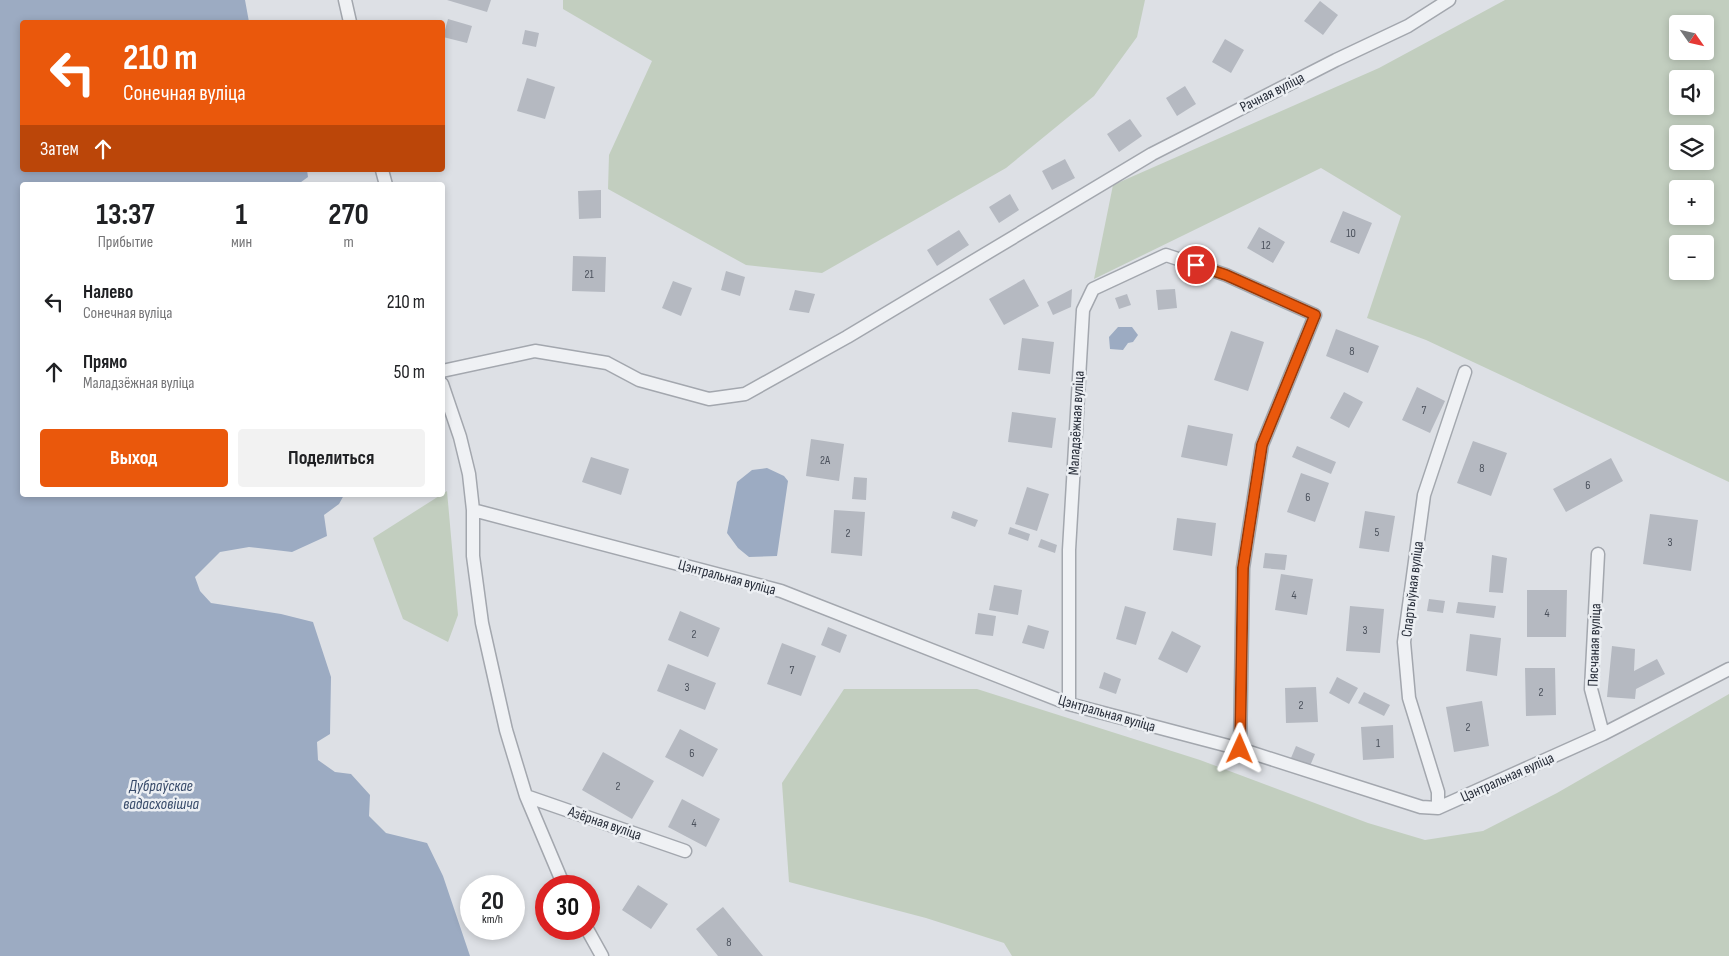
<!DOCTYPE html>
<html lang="ru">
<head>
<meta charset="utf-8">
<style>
	body { margin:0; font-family:"Sofia Sans Condensed",sans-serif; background:#f2f2f2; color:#202124; height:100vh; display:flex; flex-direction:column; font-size:19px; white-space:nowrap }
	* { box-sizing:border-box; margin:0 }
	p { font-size:16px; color:#757577 }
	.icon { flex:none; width:28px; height:28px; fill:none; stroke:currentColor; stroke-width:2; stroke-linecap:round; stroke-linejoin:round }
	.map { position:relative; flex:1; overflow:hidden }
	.side { position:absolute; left:20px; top:182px; width:425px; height:315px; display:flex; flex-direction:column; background:#fff; border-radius:5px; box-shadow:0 2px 8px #0003 }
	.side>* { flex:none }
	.top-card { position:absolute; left:20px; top:20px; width:425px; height:152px; border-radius:5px; box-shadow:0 2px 8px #0003; background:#ea580c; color:#fff; overflow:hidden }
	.needle { width:32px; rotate:124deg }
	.buttons { position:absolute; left:1669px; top:15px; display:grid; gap:10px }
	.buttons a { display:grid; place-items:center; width:45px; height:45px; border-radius:5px; background:#fff; box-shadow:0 2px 8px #0003; font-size:25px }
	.speed { position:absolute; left:460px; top:875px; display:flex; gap:10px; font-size:25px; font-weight:700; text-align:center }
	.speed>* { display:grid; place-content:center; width:65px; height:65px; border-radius:50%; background:#fff; box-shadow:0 2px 8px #0003; line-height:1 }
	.speed small { font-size:12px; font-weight:400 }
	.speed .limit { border:8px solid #d22; background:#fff; color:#111 }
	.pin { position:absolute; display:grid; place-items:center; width:42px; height:42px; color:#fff; margin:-21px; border:2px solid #fff; border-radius:50%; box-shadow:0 1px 5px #0007 }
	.me { position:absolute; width:55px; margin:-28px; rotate:1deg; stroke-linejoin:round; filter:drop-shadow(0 0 4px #0008) }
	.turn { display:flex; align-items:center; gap:18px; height:105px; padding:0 20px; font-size:22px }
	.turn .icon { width:65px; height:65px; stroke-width:2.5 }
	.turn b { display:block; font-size:35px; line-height:42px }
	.then { display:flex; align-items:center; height:48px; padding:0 20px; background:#0003; gap:10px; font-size:19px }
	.eta { display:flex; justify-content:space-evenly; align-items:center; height:85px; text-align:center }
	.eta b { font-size:30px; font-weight:700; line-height:35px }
	.cta { display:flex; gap:10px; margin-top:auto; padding:10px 20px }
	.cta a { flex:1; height:58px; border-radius:5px; background:#ea580c; color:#fff; font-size:20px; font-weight:700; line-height:58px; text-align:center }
	.cta a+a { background:#f2f2f2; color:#202124 }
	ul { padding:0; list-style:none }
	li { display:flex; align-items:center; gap:15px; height:70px; padding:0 20px }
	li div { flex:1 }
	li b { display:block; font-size:19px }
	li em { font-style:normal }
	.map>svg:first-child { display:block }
</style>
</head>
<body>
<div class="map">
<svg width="1729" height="956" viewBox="0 0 1729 956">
	<rect width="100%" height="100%" fill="#dde0e5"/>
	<path fill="#c2cebf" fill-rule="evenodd" d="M563,0H1145L1137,37L1094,96L1006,168L822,273L746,265L608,189L609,155L652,61L563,9Z
		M1505,0H1729V482L1426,340L1367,318L1401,216L1321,168L1094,279L1113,185L1379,68ZM1678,24H1705V51H1678ZM1678,79H1705V106H1678ZM1678,134H1705V161H1678ZM1678,189H1705V216H1678ZM1678,244H1705V271H1678Z
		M447,491L458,615L448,642L403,619L373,538Z
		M844,689H977L1200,760L1368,823L1425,840L1483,831L1557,793L1729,694V956H1012L1004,943L926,918L789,882L782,783Z"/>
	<path fill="#9cabc2" d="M0,0H245L249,22H22V170H307L308,177L297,185H22V495H344L339,504L324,515L327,536L292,552L249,547L220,552L195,577L200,591L211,603L281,614L313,622L331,677L330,734L317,742L318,760L335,772L351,774L370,795L369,816L386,833L427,843L443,876L470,956H0Z
		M1118,327H1132L1138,335L1133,342L1128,343L1123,350L1110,349L1109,337Z
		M767,468L784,476L788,481L777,556L749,557L738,548L727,533L737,482L752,470Z"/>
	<path fill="#b5b9c1" d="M447,0H491L487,12Z
		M1320,1L1338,15L1323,35L1304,21Z
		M448,19L472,26L467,43L443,37Z
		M525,30L539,33L536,47L522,44Z
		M1225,39L1244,50L1231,73L1212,62Z
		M527,78L555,87L545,119L517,111Z
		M1185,86L1196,104L1177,116L1166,98Z
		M1130,119L1142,136L1119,152L1107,134Z
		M1065,159L1075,178L1052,190L1042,171Z
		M601,190V218L579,219L578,191Z
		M1010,194L1019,210L999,223L989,207Z
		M1343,211L1372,223L1359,254L1330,242Z
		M1259,227L1285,242L1273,263L1247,248Z
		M959,230L969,245L937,266L927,250Z
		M573,256L606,257L605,292L572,291Z
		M726,271L745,277L740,296L721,290Z
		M1024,279L1039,306L1004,325L989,299Z
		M673,281L692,288L681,316L662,308Z
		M1072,289L1071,307L1053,315L1047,302Z
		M1175,289L1177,308L1158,310L1156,290Z
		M795,290L815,294L809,313L789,310Z
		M1127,294L1131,305L1119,309L1115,298Z
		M1336,329L1379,346L1368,373L1326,356Z
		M1231,331L1264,342L1248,391L1214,380Z
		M1022,338L1054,342L1050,374L1018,370Z
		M1417,387L1445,401L1430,433L1402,420Z
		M1344,392L1363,402L1349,428L1330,418Z
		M1012,412L1056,418L1052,448L1008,442Z
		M1188,425L1233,434L1227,466L1181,457Z
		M811,439L844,444L839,481L806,476Z
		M1473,441L1507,453L1491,496L1457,483Z
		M1297,446L1336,462L1331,474L1292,457Z
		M591,457L629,469L621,495L582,482Z
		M1611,458L1623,481L1566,512L1553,489Z
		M1301,473L1329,483L1315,522L1287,512Z
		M854,477L867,478L866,500L852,499Z
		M1027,487L1049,494L1037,531L1015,524Z
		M834,510L865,512L862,556L831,553Z
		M953,511L978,520L975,527L951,518Z
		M1365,511L1395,516L1389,552L1359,548Z
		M1650,514L1698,520L1691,571L1643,564Z
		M1177,518L1216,523L1212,556L1173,550Z
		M1010,527L1030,534L1028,541L1008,534Z
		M1041,539L1057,545L1055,553L1038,547Z
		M1265,553L1287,555L1285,570L1263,568Z
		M1492,555L1507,558L1503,593L1489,592Z
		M1281,574L1313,579L1307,615L1275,610Z
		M994,585L1022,590L1018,615L989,610Z
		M1527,590H1567L1566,637H1527Z
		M1429,599L1445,601L1443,613L1427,611Z
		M1458,602L1496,606L1494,618L1456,613Z
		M1125,606L1146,612L1136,645L1116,639Z
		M1350,606L1384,609L1380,653L1346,651Z
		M680,611L720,628L708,657L668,640Z
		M978,613L996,616L993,636L975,634Z
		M1028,625L1049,631L1044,649L1022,643Z
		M828,627L847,635L840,653L821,645Z
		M1172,631L1201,646L1187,673L1158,659Z
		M1470,634L1501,638L1497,676L1466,671Z
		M782,643L816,656L801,696L767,684Z
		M1612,646L1635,649L1634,671L1657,659L1665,674L1636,689L1635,699L1607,697Z
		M668,664L716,683L705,710L657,691Z
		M1525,668H1555L1556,715L1526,716Z
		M1104,672L1121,679L1116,694L1099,688Z
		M1337,677L1358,688L1349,704L1329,693Z
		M1316,687L1318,722L1286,723L1285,688Z
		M1364,692L1390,705L1384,716L1358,703Z
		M1482,701L1489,746L1454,752L1446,707Z
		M1393,725L1394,758L1363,760L1361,727Z
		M680,729L718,749L703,777L665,757Z
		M1296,746L1315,754L1310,766L1291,758Z
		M603,752L654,781L632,819L582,790Z
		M682,799L720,819L706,847L668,827Z
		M638,885L668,904L651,929L622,910Z
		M723,907L763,956H718L696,929Z"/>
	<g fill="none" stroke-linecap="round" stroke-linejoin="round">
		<g stroke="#a3a7ae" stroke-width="15">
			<path id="street" d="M345,0L350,22
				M382,170L386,185
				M442,371L535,351L607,363L639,380L709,399L745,394L847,337L1152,154L1336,60L1408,26L1449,0
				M442,384L460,437L469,474L473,510V556L482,623L506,730L526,796L564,886
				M473,510L781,591L1069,704L1240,749L1421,807L1438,808L1603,734L1729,669
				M1598,554L1591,689L1603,734
				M1069,704V550L1083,310L1093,289L1166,255L1226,275L1315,315L1262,445L1243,568L1240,749
				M526,796L685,851
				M1438,808V792L1409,698L1404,642L1424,495L1465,372
				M587,929L602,956"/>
		</g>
		<use href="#street" stroke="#eff1f4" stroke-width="12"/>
	</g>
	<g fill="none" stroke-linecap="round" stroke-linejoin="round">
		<g stroke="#983908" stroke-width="12">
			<path id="route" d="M1196,265L1226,275L1315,315L1262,445L1243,568L1240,749"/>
		</g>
		<use href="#route" stroke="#ea580c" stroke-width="9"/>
	</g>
	<g text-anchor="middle" stroke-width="5" stroke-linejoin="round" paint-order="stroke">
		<g font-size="12" fill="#4b515c">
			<text x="1351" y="237">10</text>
			<text x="1266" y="249">12</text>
			<text x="589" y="278">21</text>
			<text x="1352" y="355">8</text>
			<text x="1424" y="414">7</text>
			<text x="825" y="464">2А</text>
			<text x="1482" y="472">8</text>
			<text x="1588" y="489">6</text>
			<text x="1308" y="501">6</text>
			<text x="1377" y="536">5</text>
			<text x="848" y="537">2</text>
			<text x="1670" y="546">3</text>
			<text x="1294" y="599">4</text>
			<text x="1547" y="617">4</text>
			<text x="1365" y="634">3</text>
			<text x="694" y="638">2</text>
			<text x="792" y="674">7</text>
			<text x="687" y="691">3</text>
			<text x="1541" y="696">2</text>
			<text x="1301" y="709">2</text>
			<text x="1468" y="731">2</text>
			<text x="1378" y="747">1</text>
			<text x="692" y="757">6</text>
			<text x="618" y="790">2</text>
			<text x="694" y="827">4</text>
			<text x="729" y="946">8</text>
		</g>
		<g font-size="15" fill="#282e3a" stroke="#eceff3">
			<text transform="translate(1272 92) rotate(-27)" y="5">Рачная вуліца</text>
			<text transform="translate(1076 423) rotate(-87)" y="5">Маладзёжная вуліца</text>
			<text transform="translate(727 577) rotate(15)" y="5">Цэнтральная вуліца</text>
			<text transform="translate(1412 589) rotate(-83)" y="5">Спартыўная вуліца</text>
			<text transform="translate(1594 645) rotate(-88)" y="5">Пясчаная вуліца</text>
			<text transform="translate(1107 713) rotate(16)" y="5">Цэнтральная вуліца</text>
			<text transform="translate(1507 777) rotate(-24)" y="5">Цэнтральная вуліца</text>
			<text transform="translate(605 823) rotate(19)" y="5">Азёрная вуліца</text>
		</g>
		<g font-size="16" font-style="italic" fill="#374a69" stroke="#eceff3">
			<text x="161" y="791">Дубраўскае<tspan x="161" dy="18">вадасховішча</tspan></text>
		</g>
	</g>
</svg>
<div class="buttons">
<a><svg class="needle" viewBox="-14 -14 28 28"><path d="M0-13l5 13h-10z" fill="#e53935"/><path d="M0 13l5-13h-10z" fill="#757577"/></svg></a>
<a><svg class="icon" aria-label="sound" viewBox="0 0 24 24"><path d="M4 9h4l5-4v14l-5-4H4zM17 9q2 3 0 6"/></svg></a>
<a><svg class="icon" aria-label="layers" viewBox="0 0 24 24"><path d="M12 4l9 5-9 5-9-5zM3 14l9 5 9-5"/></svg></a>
<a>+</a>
<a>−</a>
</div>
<div class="speed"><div>20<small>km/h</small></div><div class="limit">30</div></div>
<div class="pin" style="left:1196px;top:265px;background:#d93025"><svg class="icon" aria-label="arrive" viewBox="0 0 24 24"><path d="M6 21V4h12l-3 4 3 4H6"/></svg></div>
<svg class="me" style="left:1240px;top:749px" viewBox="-20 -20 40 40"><path d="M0-17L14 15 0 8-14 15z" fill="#ea580c" stroke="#fff" stroke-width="4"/></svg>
<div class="top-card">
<div class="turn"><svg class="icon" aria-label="left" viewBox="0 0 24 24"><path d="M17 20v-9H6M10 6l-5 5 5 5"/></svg><div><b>210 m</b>Сонечная вуліца</div></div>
<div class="then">Затем<svg class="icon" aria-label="ahead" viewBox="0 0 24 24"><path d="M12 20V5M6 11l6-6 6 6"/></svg></div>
</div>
<section class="side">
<div class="eta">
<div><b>13:37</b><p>Прибытие</p></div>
<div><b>1</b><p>мин</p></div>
<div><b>270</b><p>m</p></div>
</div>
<ul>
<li><svg class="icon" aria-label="left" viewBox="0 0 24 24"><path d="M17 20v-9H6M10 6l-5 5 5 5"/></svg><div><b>Налево</b><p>Сонечная вуліца</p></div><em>210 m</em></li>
<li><svg class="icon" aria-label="ahead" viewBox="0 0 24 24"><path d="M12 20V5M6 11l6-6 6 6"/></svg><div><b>Прямо</b><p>Маладзёжная вуліца</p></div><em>50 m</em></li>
</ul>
<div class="cta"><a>Выход</a><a>Поделиться</a></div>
</section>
</div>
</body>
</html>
